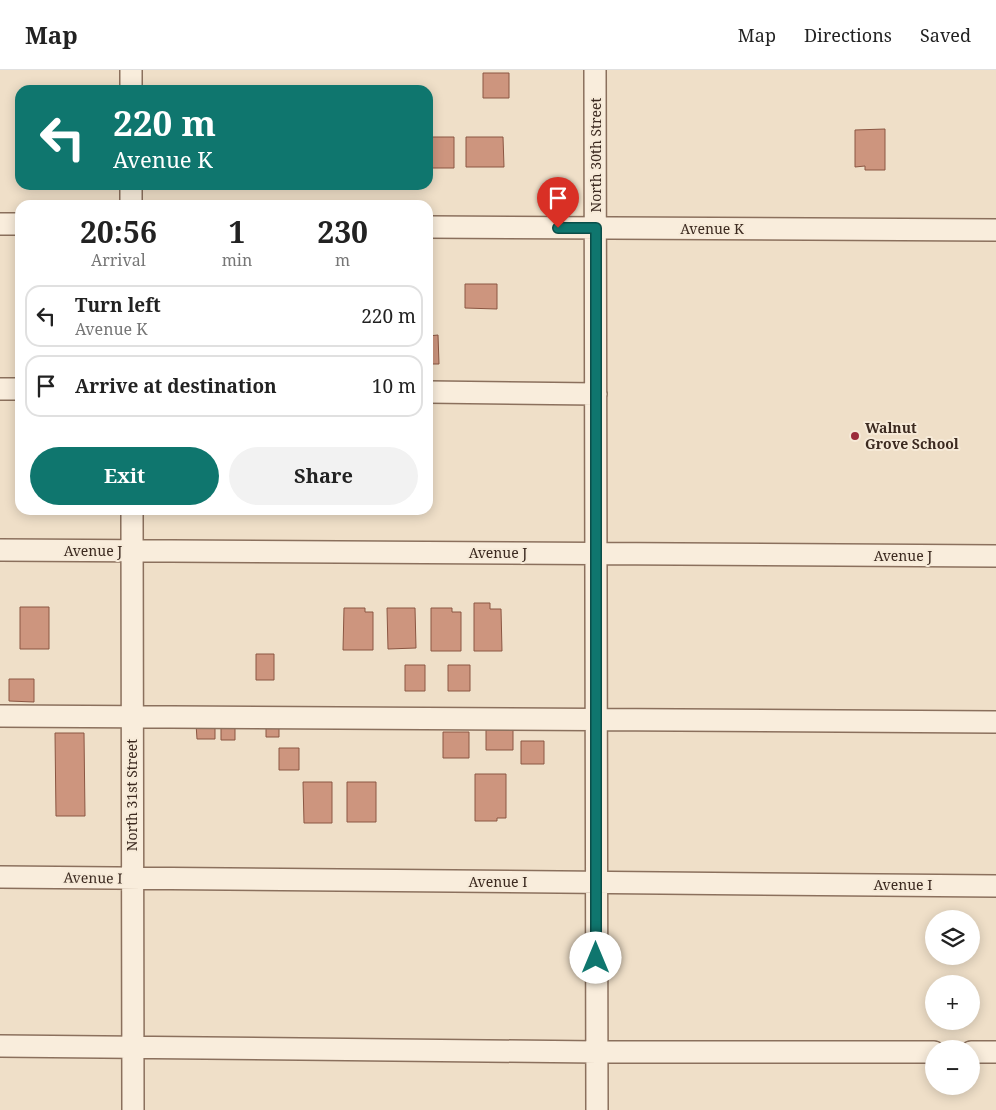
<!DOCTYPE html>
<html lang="en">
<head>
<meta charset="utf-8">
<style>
	body { margin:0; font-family:"Noto Serif",serif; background:#f2f2f2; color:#222; height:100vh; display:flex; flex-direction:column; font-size:19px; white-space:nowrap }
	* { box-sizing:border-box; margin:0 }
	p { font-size:16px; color:#767676 }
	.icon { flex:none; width:28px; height:28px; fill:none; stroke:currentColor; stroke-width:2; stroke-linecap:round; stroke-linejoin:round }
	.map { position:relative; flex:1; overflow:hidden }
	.side { position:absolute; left:15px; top:130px; width:418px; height:315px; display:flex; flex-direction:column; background:#fff; border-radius:15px; box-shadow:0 2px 12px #0003 }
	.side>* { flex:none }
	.top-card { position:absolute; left:15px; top:15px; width:418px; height:105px; border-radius:15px; box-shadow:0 2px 12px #0003; background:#0f766e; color:#fff; overflow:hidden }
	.tools { position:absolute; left:925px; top:840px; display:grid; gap:10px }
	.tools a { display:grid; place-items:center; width:55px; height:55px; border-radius:50%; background:#fff; box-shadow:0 2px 12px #0003; font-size:25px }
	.pin { position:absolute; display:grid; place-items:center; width:42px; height:42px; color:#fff; margin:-51px -21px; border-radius:50% 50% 50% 0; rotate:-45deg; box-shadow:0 0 5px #0007 }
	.pin .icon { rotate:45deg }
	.me { position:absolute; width:55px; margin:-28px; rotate:0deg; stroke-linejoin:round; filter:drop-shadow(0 0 4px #0008) }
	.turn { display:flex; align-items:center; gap:18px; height:105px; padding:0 15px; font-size:22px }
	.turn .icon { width:65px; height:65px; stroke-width:2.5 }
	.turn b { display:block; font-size:35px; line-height:42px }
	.eta { display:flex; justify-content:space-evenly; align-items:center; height:85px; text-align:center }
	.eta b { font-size:30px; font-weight:700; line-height:35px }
	.button { display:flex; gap:10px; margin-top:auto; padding:10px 15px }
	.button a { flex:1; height:58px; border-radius:30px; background:#0f766e; color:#fff; font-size:20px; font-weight:700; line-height:58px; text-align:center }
	.button a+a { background:#f2f2f2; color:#222 }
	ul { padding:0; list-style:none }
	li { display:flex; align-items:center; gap:15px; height:62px; margin:0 10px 8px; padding:0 5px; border:2px solid #e0e0e0; border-radius:15px }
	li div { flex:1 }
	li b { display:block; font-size:19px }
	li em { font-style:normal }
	header { display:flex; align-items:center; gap:30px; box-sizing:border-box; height:70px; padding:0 25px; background:#fff; border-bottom:1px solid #e0e0e0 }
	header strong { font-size:24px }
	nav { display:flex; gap:28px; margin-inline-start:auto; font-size:18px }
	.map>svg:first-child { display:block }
</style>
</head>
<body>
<header>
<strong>Map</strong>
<nav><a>Map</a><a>Directions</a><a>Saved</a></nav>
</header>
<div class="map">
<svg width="996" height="1040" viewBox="0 0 996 1040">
	<rect width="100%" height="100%" fill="#efdfc8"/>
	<path fill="#cd957e" stroke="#8b5642" d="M483,3H509V28H483Z
		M885,59V100H865V96L855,97V60Z
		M428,67H454V98H428Z
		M466,67H503L504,97H466Z
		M465,214H497V239L465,238Z
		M438,265L439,294H428V266Z
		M474,533H490V539H501L502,581H474Z
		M20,537H49V579H20Z
		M344,538H365V542H373V580H343Z
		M387,538H415L416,578L388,579Z
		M431,538H452V542H461V581H431Z
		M256,584H274V610H256Z
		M405,595H425V621H405Z
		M448,595H470V621H448Z
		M9,609H34V632L9,631Z
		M215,653V669H197L196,654Z
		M221,656H235V670H221Z
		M486,656H513V680H486Z
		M266,658H279V667H266Z
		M443,662H469V688H443Z
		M55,663H84L85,746H56Z
		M521,671H544V694H521Z
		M279,678H299V700H279Z
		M475,704H506V748H497V751H475Z
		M303,712H332V753H304Z
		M347,712H376V752H347Z"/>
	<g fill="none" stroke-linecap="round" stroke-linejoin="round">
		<g stroke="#8b705d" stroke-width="24">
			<path id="minor" d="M131,0V20
				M595,0L597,1040
				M131,115V135
				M0,154H20
				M428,157L996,160
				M0,319H20
				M428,322L596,324
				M132,440L133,1040
				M0,480L996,486
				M0,646L996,652
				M0,807L996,816
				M0,976L597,982H934
				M971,982H996"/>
		</g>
		<use href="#minor" stroke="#f9eddc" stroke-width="21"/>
	</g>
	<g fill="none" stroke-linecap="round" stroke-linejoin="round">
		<g stroke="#0a4d48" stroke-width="12">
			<path id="route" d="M558,158H596V888"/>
		</g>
		<use href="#route" stroke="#0f766e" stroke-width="9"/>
	</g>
	<circle fill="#9b2c3b" stroke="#f6ead8" stroke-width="2" cx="855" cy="366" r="5"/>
	<g text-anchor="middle" stroke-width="4" stroke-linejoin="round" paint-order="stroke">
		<g font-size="14" fill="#3c2a20" stroke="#f6ead8">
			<text transform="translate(596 85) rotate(-90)" y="5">North 30th Street</text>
			<text x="712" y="164">Avenue K</text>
			<text x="93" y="486">Avenue J</text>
			<text x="498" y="488">Avenue J</text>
			<text x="903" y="491">Avenue J</text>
			<text transform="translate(132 725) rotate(-90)" y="5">North 31st Street</text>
			<text transform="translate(93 808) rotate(1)" y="5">Avenue I</text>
			<text x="498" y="817">Avenue I</text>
			<text x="903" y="820">Avenue I</text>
		</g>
		<g font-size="14" font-weight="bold" fill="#3c2a20" stroke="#f6ead8" text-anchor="start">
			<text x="865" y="363">Walnut<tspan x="865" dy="16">Grove School</tspan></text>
		</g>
	</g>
</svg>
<div class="tools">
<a><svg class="icon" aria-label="layers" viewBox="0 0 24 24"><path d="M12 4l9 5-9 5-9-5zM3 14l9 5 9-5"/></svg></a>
<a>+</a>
<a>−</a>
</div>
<div class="pin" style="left:558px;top:158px;background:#d93025"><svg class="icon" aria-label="arrive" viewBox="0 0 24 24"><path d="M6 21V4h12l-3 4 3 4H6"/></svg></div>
<svg class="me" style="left:596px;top:888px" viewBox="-20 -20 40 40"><circle r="19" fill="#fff"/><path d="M0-13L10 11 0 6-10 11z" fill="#0f766e"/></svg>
<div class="top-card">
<div class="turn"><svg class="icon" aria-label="left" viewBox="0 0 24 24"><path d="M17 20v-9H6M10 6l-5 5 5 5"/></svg><div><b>220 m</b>Avenue K</div></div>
</div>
<section class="side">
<div class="eta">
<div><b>20:56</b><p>Arrival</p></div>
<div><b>1</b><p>min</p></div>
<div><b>230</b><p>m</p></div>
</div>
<ul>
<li><svg class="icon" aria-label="left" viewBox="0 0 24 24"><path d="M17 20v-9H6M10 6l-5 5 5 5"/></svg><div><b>Turn left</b><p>Avenue K</p></div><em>220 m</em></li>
<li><svg class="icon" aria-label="arrive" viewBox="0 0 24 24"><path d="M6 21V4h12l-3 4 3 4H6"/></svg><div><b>Arrive at destination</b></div><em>10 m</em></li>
</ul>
<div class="button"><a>Exit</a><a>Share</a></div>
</section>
</div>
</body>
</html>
